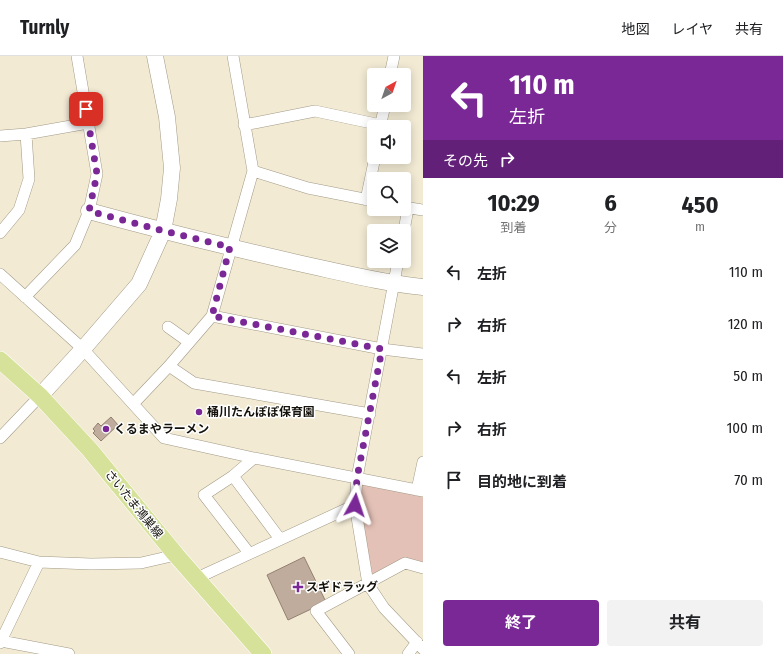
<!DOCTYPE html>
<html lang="ja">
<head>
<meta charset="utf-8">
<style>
	body { margin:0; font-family:"Fira Sans Condensed","Noto Sans JP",sans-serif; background:#f2f2f2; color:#202124; height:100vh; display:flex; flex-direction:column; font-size:15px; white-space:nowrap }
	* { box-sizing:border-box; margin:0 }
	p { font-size:13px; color:#757577 }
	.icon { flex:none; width:22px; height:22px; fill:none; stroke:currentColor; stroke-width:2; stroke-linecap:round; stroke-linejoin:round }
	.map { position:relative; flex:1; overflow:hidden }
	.drawer { display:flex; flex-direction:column; background:#fff; width:360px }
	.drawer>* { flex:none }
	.top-card { background:#7b2897; color:#fff; overflow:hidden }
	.needle { width:26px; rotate:40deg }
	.controls { position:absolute; left:367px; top:12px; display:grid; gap:8px }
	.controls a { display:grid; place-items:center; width:44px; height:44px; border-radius:4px; background:#fff; box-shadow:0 2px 10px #0003; font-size:20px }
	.pin { position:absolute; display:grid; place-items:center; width:34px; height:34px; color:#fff; margin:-17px; border-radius:8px; box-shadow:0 2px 6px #0006 }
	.me { position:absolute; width:44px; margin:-22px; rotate:5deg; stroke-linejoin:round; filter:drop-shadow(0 0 3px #0008) }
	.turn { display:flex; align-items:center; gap:14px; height:84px; padding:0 20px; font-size:18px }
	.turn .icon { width:52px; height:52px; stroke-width:2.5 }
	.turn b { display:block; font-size:28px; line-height:34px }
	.then { display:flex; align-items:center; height:38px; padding:0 20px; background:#0003; gap:8px; font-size:15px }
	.eta { display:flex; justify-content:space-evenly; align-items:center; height:68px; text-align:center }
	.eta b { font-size:24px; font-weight:700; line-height:28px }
	.primary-button { display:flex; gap:8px; margin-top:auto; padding:8px 20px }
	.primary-button a { flex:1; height:46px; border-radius:4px; background:#7b2897; color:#fff; font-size:16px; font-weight:700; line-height:46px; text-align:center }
	.primary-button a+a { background:#f2f2f2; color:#202124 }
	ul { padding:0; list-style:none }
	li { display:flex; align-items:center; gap:12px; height:52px; padding:0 20px }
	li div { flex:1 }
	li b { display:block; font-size:15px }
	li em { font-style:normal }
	header { display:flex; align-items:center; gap:24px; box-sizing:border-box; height:56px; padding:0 20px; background:#fff; border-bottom:1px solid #e0e0e0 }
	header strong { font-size:19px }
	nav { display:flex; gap:22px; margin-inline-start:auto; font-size:14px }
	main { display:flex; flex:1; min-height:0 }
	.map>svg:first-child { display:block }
</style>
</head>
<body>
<header>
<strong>Turnly</strong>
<nav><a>地図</a><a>レイヤ</a><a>共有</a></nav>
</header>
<main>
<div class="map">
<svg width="423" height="598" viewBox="0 0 423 598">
	<rect width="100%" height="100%" fill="#f2ead3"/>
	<path fill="#e4c1b7" d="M365,428L423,439V507L376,518L372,517L358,443L360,430Z"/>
	<path fill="#bfac9c" stroke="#928071" d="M111,361L118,369L101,385L93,377L95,375L93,373L98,367L101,370Z
		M304,501L326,546L288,564L267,519Z"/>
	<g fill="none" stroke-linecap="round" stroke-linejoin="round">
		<g stroke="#a29a86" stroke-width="12">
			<path id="street" d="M233,0L253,115L308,132L374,145
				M390,19L394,0
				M244,69L315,55L381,69
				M380,71L385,49
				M0,80L26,78L88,67
				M366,144L375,101
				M404,151L423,154
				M404,175L408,152
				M0,177L19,154L29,123L26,78
				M398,205L357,422L355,449L368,528L384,552L423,593
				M0,218L83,293L164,382L254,402L423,435
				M25,241L75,189L89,155L97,118L77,0
				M212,260L382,293L423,298
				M168,271L189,286
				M169,310L194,327L370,358
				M133,348L169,310L212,260L253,115
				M0,382L40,340
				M233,420L280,483
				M417,434L423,406
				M0,496L39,506L91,508L141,507L176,499
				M249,497L204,439L233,420L254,402
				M197,522L355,449
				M1,585L69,598
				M0,587L39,506
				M349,598L316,555L405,507L423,512
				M408,598L417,586"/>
		</g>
		<g stroke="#a29a86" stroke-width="17">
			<path id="secondary" d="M89,155C158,174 228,191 298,207C340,216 381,227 423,231
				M40,340L83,293L139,228L163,175L169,143L172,112L167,61L155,0"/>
		</g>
		<g stroke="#fff" stroke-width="18">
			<path id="primary" d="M0,304L40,340L90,394L176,499L263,598"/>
		</g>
		<use href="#street" stroke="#fff" stroke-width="11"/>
		<use href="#secondary" stroke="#fff" stroke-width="16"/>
		<use href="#primary" stroke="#d6e299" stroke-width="17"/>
	</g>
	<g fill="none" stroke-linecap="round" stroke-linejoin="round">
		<path stroke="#7b2897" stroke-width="7" stroke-dasharray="0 12.6" d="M86,53L97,118L89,155L164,175L230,191L212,260L382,293L357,422L355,449"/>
	</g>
	<g fill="#7b2897" stroke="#fff" stroke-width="1.5">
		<circle cx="199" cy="356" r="4"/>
		<circle cx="106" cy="373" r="4"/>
		<path d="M296 525h4v4h4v4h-4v4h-4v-4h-4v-4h4z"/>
	</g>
	<g text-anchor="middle" stroke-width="3" stroke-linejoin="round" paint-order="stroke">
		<g font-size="12" font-weight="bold" fill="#14110a" stroke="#fff" text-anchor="start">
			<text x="207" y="360">桶川たんぽぽ保育園</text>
			<text x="114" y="377">くるまやラーメン</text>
			<text x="306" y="535">スギドラッグ</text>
		</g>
		<g font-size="12" fill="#14110a" stroke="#fff">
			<text transform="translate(134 448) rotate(51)" y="4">さいたま鴻巣線</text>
		</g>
	</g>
</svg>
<div class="controls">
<a><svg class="needle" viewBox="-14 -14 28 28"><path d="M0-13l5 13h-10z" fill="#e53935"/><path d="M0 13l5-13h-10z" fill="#757577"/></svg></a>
<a><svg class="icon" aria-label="sound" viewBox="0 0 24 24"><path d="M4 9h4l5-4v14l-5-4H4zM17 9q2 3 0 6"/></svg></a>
<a><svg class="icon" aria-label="search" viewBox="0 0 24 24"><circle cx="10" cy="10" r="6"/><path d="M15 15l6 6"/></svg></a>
<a><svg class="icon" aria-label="layers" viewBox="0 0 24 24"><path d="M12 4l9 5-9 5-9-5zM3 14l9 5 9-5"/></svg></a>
</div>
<div class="pin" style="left:86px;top:53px;background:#d93025"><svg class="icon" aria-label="arrive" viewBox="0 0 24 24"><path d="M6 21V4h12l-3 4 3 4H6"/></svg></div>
<svg class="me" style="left:355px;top:449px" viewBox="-20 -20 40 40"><path d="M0-17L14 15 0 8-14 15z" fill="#7b2897" stroke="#fff" stroke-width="4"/></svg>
</div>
<section class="drawer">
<div class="top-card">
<div class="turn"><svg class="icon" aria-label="left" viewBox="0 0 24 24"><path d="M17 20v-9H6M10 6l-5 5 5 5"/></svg><div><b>110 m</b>左折</div></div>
<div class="then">その先<svg class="icon" aria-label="right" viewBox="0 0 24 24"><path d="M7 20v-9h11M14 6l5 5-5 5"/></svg></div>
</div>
<div class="eta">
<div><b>10:29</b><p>到着</p></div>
<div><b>6</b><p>分</p></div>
<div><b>450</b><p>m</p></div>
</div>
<ul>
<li><svg class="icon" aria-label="left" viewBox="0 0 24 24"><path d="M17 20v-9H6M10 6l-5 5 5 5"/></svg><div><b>左折</b></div><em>110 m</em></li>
<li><svg class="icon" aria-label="right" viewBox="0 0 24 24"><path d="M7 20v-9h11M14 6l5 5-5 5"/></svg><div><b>右折</b></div><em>120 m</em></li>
<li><svg class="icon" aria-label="left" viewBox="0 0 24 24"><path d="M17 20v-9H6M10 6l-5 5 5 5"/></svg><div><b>左折</b></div><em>50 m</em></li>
<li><svg class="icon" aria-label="right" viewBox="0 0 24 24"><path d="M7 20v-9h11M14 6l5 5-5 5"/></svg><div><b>右折</b></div><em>100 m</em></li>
<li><svg class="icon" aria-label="arrive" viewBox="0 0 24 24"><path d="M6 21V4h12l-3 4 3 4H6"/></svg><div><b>目的地に到着</b></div><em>70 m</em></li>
</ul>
<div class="primary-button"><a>終了</a><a>共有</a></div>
</section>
</main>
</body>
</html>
